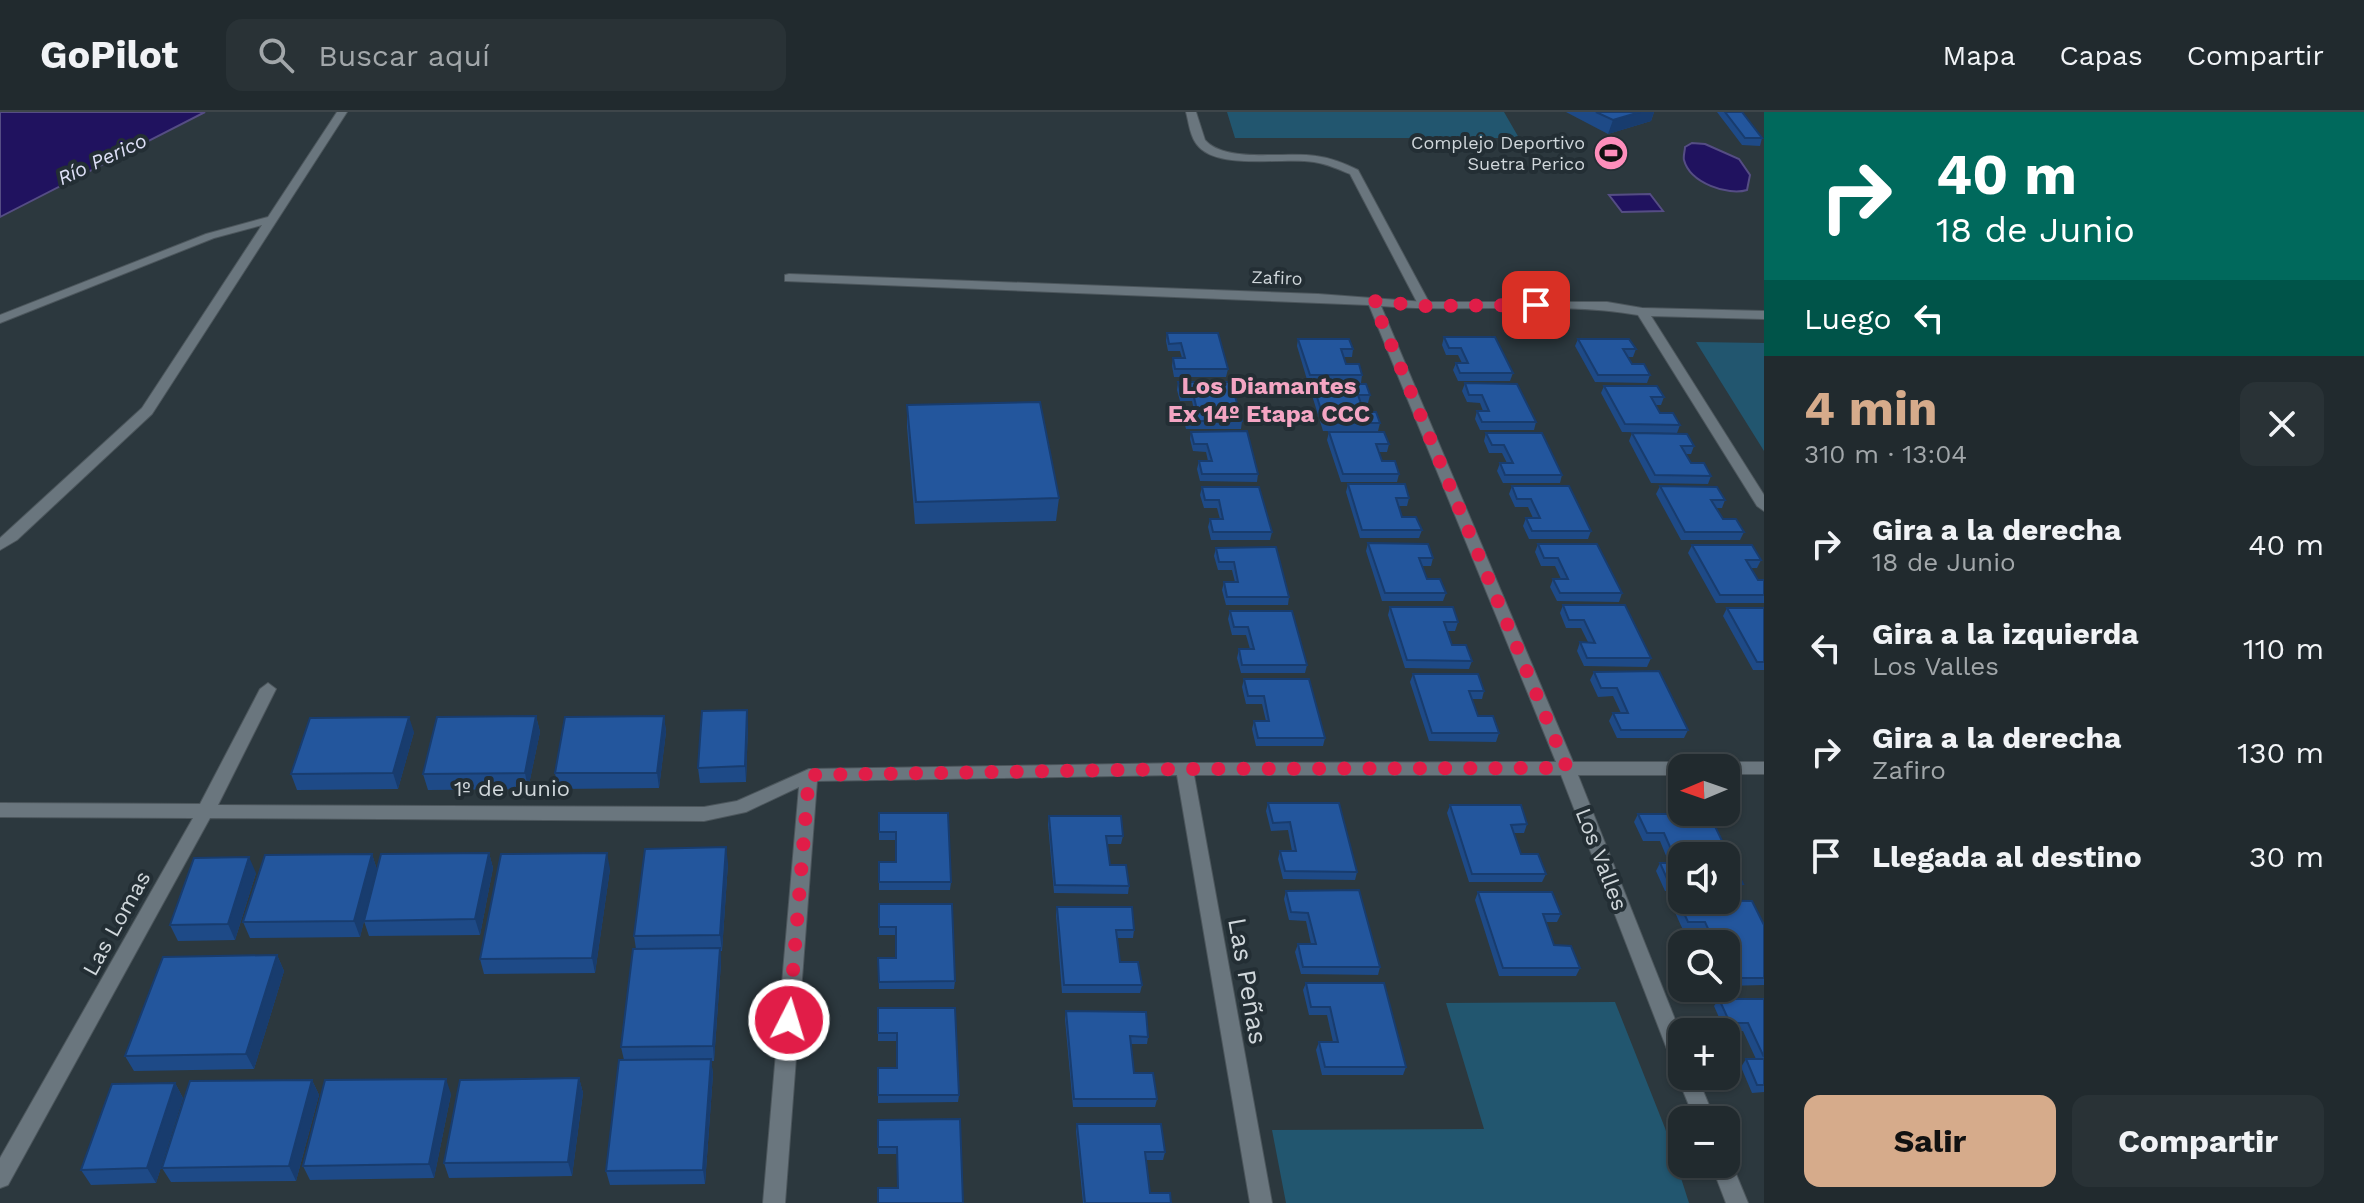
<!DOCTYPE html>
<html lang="es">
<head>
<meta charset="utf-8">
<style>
	body { margin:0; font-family:"Work Sans",sans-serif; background:#293236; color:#f1f3f6; height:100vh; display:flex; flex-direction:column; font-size:30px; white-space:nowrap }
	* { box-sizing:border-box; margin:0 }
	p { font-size:26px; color:#a2a7aa }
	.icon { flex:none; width:44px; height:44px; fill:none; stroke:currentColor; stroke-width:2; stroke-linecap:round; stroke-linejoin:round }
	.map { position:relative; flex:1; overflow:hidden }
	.sheet { display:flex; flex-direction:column; background:#212a2e; width:600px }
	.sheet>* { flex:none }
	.banner { background:#00695c; color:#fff; overflow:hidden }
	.needle { width:52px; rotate:268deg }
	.controls { position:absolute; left:1668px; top:642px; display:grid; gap:16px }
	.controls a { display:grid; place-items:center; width:72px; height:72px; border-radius:16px; background:#212a2e; box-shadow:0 2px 6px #0004,0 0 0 2px #3e464a; font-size:40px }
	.pin { position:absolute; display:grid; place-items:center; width:68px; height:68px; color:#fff; margin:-34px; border-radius:16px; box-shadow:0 4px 12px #0006 }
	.me { position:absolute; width:88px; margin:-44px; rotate:5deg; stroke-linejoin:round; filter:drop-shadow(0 0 6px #0008) }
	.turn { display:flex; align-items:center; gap:28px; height:168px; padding:0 40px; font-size:36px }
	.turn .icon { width:104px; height:104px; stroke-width:2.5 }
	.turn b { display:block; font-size:56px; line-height:68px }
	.then { display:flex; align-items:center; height:76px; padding:0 40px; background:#0003; gap:16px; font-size:30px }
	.round { display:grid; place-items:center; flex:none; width:84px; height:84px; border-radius:16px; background:#293236 }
	.summary { display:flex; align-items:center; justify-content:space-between; height:136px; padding:0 40px }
	h1 { font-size:48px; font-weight:700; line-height:60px; color:#d6ab8b }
	.primary-button { display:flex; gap:16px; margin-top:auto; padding:16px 40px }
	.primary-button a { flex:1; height:92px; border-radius:16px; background:#d6ab8b; color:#111; font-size:32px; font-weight:700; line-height:92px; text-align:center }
	.primary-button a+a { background:#293236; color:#f1f3f6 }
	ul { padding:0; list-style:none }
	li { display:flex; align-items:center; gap:24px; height:104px; padding:0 40px }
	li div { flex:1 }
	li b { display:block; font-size:30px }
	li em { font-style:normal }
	header { display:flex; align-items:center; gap:48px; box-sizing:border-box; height:112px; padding:0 40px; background:#212a2e; border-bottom:2px solid #3e464a }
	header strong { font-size:38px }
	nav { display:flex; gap:44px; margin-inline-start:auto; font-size:28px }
	.search { width:560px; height:72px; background:#293236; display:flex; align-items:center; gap:20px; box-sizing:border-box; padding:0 28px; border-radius:16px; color:#a2a7aa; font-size:30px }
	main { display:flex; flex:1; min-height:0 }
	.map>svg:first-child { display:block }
</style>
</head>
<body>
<header>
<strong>GoPilot</strong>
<div class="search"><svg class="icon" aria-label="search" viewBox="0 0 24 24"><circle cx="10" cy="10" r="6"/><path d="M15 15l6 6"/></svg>Buscar aquí</div>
<nav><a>Mapa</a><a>Capas</a><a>Compartir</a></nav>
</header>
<main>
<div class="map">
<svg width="1764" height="1091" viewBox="0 0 1764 1091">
	<rect width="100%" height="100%" fill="#2c383e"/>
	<path fill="#22566f" d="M1227,0H1504L1519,26H1235Z
		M1696,230L1764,231V339Z
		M1615,890L1665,1016L1689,1091H1286L1272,1018L1484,1017L1446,891Z"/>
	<path fill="#20125f" stroke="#554d84" stroke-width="2" d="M0,0H205L0,105Z
		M1705,32L1739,47L1750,63L1747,78C1728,84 1690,71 1684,48C1683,44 1685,39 1685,35L1692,31Z
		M1650,82L1663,99L1622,100L1609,83Z"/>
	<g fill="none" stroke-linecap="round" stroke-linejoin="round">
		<g stroke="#4c565c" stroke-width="2">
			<path id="lane" d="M1186,0H1196L1205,28C1226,52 1286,39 1316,44C1331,46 1344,51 1358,58L1431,194L1429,197H1421L1419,194L1350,62C1338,57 1327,52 1314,50C1284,45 1221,58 1199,35C1190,26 1189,11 1186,0Z"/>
		</g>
		<g stroke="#4c565c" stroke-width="2">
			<path id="street" d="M337,0H347L152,302L17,428L0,438V426L142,296L262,113L214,126L0,211V203L206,122L268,105Z
				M789,162L1318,182L1425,190H1607L1642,196L1764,199V207L1651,204L1764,383V399L1757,394L1638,203C1557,189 1465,201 1381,194L1573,650H1764V662H1726V656H1682V663H1578L1682,925V964H1697L1715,1008H1695L1677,964L1680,958L1675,956L1672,950L1561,663H1194L1272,1091H1250L1177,663L817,669L785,1091H763L799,675L746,700L704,709L210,706L8,1073L0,1076V1046L193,706L0,705V691L200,692L260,577L268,571L276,577L218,693L704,695L737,689L809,657L1184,651L1556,650L1369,193L785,169V163Z
				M1726,1044L1729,1045L1748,1091H1726L1711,1052H1726Z"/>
		</g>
		<use href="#lane" fill="#6a767e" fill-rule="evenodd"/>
		<use href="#street" fill="#6a767e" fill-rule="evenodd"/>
	</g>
	<path fill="#1e4a87" d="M1566,0H1654L1651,9L1608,22Z
		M1717,0H1742L1762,26L1760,34L1742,33Z
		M1167,221L1228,257L1226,265H1174L1172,254L1173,246H1182L1180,239H1168L1166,229Z
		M1444,225L1513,261L1510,269H1458L1453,258L1456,251H1462L1458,243H1446L1442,233Z
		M1298,227L1353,237L1352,245H1344L1346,252L1362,263L1361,271H1308L1297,234Z
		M1578,227L1636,237L1633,245H1628L1632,252L1650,263L1647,271L1595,270L1575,234Z
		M1178,270L1242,309L1241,317H1186L1183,305L1184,298H1194L1192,289H1180L1177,278Z
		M1465,271L1536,310L1534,318H1480L1475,307L1477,299H1483L1480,291L1467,290L1462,279Z
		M1313,272L1370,283L1368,291H1361L1364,300L1380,311L1378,319H1323L1311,280Z
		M1604,274L1664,285L1661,293H1656L1660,301L1680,313L1677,321L1622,320L1601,281Z
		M907,293L1059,386L1056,409L915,412L907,315Z
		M1191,320L1258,362L1257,370L1200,369L1197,357L1199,349H1208L1206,340L1193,339L1190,327Z
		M1329,320L1389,332L1387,340H1378L1382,349L1399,362L1397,370H1341L1327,328Z
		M1486,321L1562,363L1560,371H1503L1497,359L1500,351H1507L1502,341H1489L1484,329Z
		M1632,321L1694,334L1691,342H1685L1691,351L1711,364L1708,372L1651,371L1629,329Z
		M1348,372L1409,386L1407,394H1399L1402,405L1422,418L1419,426H1360L1346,380Z
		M1512,374L1591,419L1588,427H1529L1523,414L1526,406H1533L1528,395H1515L1509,382Z
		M1660,374L1725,388L1722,396H1716L1723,407L1744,420L1740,428H1681L1656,382Z
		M1202,375L1272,420L1270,428H1211L1208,415L1210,407H1220L1217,396H1204L1200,383Z
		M1368,431L1433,446L1431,454H1422L1427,467L1446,481L1443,489H1382L1366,439Z
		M1538,432L1622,481L1619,490L1557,489L1550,475L1553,467H1561L1555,454H1541L1535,440Z
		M1692,433L1761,448L1757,456H1751L1758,468H1764V491H1716L1688,441Z
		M1216,436L1289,485L1288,493H1226L1222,478L1224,470H1235L1232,458H1218L1214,444Z
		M1563,493L1651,546L1647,555L1584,554L1577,539L1580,530H1588L1581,516H1566L1560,501Z
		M1390,495L1458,510L1455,519H1446L1452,533L1472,549L1469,557L1405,556L1388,503Z
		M1727,496H1764V558H1753L1723,504Z
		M1230,499L1307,553L1305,561H1241L1237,546L1239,537H1250L1246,523H1232L1228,507Z
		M1594,560L1688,618L1684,626H1617L1609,609L1613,601H1621L1613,584L1598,585L1590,568Z
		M1413,562L1484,579L1482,587H1472L1478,604L1499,621L1496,630L1429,629L1410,570Z
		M1244,567L1325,626L1323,634H1256L1252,617L1254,609H1266L1262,592H1246L1242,575Z
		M536,604L540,620L528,677L428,678L423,662Z
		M664,604L666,620L659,676L558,677L555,661Z
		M748,613L746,670L700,671L698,656Z
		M414,620L398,677L297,678L291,662Z
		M1268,691L1357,760L1355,768L1283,767L1278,747L1280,739H1292L1288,718L1271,719L1266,699Z
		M1450,693L1527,712L1524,721H1513L1521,742L1546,762L1542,770H1469L1447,701Z
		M879,701L951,770L950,778H879V750H896V728H879Z
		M1638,702H1709L1743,772L1738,780H1726V744H1682V779H1665L1656,759L1660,751H1669L1660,729H1643L1634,710Z
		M1049,704L1123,724L1121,732H1107L1110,753L1129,774L1128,782L1054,781L1048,712Z
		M489,741L493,756L480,823L369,824L364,809L360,825L250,826L243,810L372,742L377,758Z
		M728,751L722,839H720L721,851L714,949H711L713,962L705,1072L610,1073L606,1059L624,948L621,935L636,837L634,824Z
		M610,757L595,861L484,862L480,847Z
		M256,761L235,828L178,829L170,813Z
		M1286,779L1380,855L1378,863L1301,862L1295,840L1298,832H1311L1306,809L1289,808L1284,787Z
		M1478,780L1561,802L1557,810H1546L1554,833L1580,856L1576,864H1499L1475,788Z
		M1678,788L1764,813V873L1726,874V832H1707L1701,818H1683L1673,796Z
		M879,792L955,869L954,877H879L878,846H896V823H879Z
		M1057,795L1134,818L1133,826H1117L1120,850L1142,873L1140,881H1062L1056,803Z
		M277,843L284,859L254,957L134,959L125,944Z
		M1306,871L1406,955L1403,963H1322L1316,938L1319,930H1333L1327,903H1309L1303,878Z
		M1719,887H1764V980L1752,981L1741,955L1746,947H1756L1743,919H1725L1714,894Z
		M878,896L959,983L958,990L878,991V956H897V929H878Z
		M1066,899L1148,925L1147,932H1131L1134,961L1157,987L1155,995H1073L1065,907Z
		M579,966L583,981L572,1064L449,1066L444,1051Z
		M312,968L319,983L296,1069L171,1070L162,1056Z
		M175,971L183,986L156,1071L91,1073L81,1058Z
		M451,982L434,1066L310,1068L303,1054Z
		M878,1008L963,1091L898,1076L897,1042H878Z
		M1077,1012L1165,1040L1163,1048H1146L1150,1081L1171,1091H1083L1076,1019Z"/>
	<path fill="#183c6e" d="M1640,0H1654L1651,9L1608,22L1613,8Z
		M747,598L748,613L746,670L745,654Z
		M536,604L540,620L528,677L525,661Z
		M664,604L666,620L659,676L657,661Z
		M409,605L414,620L398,677L393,661Z
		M726,735L728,751L722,839L720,823Z
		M489,741L493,756L480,823L475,807Z
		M607,741L610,757L595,861L592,846Z
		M372,742L377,758L360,825L354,809Z
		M249,745L256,761L235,828L228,812Z
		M720,836L721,851L714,949L713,934Z
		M277,843L284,859L254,957L246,942Z
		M711,947L713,962L705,1072L703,1058Z
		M579,966L583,981L572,1064L568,1050Z
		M446,967L451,982L434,1066L429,1052Z
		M312,968L319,983L296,1069L289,1054Z
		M175,971L183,986L156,1071L147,1056Z"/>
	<path fill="#23569d" stroke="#183c6e" stroke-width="2" d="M1596,0H1640L1613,8Z
		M1725,0H1742L1762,26H1745Z
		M1167,221H1218L1228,257H1175L1173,246H1185L1181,231L1169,232Z
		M1444,225H1495L1513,261H1460L1456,251H1468L1461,236H1449Z
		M1298,227H1349L1353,237H1341L1346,252H1359L1362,263H1310Z
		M1578,227H1629L1636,237H1623L1632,252H1644L1650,263H1598Z
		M1178,270H1231L1242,309H1187L1184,298H1197L1193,281H1181Z
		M1465,271L1517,272L1536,310H1482L1477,299H1489L1482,283H1469Z
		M1313,272H1366L1370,283H1358L1364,300H1376L1380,311H1325Z
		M1604,274H1657L1664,285H1651L1660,301H1673L1680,313L1625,312Z
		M1040,290L1059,386L916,390L907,293Z
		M1247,319L1258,362H1202L1199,349H1212L1207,332H1194L1191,320Z
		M1329,320H1384L1389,332H1376L1382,349H1395L1399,362H1343Z
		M1486,321H1542L1562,363H1505L1500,351H1513L1504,333H1492Z
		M1632,321L1687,322L1694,334H1681L1691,351H1704L1711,364L1655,363Z
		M1348,372H1405L1409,386H1396L1402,405H1416L1422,418H1362Z
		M1512,374H1569L1591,419H1532L1526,406H1540L1531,387H1517Z
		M1660,374L1717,375L1725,388H1711L1723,407H1736L1744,420H1685Z
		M1202,375H1259L1272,420H1213L1210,407H1223L1219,388H1205Z
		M1368,431L1428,432L1433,446H1419L1427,467H1440L1446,481H1385Z
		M1538,432H1597L1622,481H1560L1553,467H1568L1558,446H1544Z
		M1692,433H1752L1761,448H1746L1758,468H1764V483H1720Z
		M1276,435L1289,485H1227L1224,470H1238L1234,450H1219L1216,436Z
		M1563,493H1625L1651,546H1587L1580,530L1595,531L1584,508H1569Z
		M1390,495H1453L1458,510H1444L1452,533H1466L1472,549L1407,548Z
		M1727,496H1764V550H1757Z
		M1230,499H1292L1307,553H1242L1239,537H1254L1248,515H1234Z
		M1659,559L1688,618H1621L1613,601H1628L1617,576H1601L1594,560Z
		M1413,562H1478L1484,579H1469L1478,604H1493L1499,621H1432Z
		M1244,567H1309L1325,626H1258L1254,609H1269L1264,584H1248Z
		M747,598L745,654L698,656L702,599Z
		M536,604L525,661L423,662L437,605Z
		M664,604L657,661H555L565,605Z
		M409,605L393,661L291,662L310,606Z
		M1268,691H1339L1357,760L1285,759L1280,739H1296L1290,710L1273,711Z
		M1450,693H1521L1527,712L1511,713L1521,742H1538L1546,762H1472Z
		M879,701H948L951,770H879V750H896V720H879Z
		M1638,702H1709L1743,772H1726V744H1682V771H1669L1660,751H1677L1664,721H1647Z
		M1049,704H1121L1123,724H1106L1110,753H1126L1129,774L1055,773Z
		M726,735L720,823L634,824L645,737Z
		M489,741L475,807L364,809L381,742Z
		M607,741L592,846L480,847L501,742Z
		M372,742L354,809L243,810L265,743Z
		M249,745L228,812L170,813L194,746Z
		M1359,778L1380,855H1303L1298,832H1316L1308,801L1291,800L1286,779Z
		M1478,780H1552L1561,802H1543L1554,833L1571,834L1580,856H1503Z
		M1678,788L1752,789L1764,813V866H1726V832H1715L1705,810H1688Z
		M879,792H952L955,869L879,870L878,846H896V815H879Z
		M1057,795H1132L1134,818H1116L1120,850H1138L1142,873H1064Z
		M720,836L713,934L621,935L633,837Z
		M277,843L246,942L125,944L163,845Z
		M1306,871H1384L1406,955H1325L1319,930H1338L1330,895H1311Z
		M1719,887H1764V945L1748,911H1730Z
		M878,896H955L959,983H878V956H897V921H878Z
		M1066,899L1146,900L1148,925L1130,924L1134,961H1153L1157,987H1074Z
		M711,947L703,1058L606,1059L619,948Z
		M1746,947H1764V973H1757Z
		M579,966L568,1050L444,1051L460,968Z
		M446,967L429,1052L303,1054L325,968Z
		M312,968L289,1054L162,1056L190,969Z
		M175,971L147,1056L81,1058L112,972Z
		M960,1007L963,1091H878V1076H898L897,1035H878V1008Z
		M1077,1012H1161L1165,1040H1145L1150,1081H1170L1171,1091H1085Z"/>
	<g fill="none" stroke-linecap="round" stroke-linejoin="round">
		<path stroke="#e11d48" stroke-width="14" stroke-dasharray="0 25.2" d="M789,908L809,663L1184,657L1567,656L1373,189L1425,194L1536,193"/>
	</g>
	<defs>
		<g id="stadium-disc" transform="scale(1.8)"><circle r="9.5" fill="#fe8ebb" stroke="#232e34"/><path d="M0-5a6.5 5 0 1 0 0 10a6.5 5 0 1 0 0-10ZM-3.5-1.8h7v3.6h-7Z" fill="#111"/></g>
	</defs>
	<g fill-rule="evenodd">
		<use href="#stadium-disc" x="1611" y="41"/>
	</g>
	<g text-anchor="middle" stroke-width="8" stroke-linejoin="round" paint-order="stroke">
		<g font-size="18" fill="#d0d7db" stroke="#232e34" text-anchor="end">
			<text x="1585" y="37">Complejo Deportivo<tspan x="1585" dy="21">Suetra Perico</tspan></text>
		</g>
		<g font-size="18" fill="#d0d7db" stroke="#232e34">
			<text transform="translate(1277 166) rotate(2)" y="6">Zafiro</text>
		</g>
		<g font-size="20" font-style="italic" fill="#dee0f7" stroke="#232e34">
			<text transform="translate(102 47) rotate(-25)" y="7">Río Perico</text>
		</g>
		<g font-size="22" fill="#d0d7db" stroke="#232e34">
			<text x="512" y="684">1º de Junio</text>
			<text transform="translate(1602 747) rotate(69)" y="8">Los Valles</text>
			<text transform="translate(116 811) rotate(-61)" y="8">Las Lomas</text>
		</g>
		<g font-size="24" font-weight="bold" fill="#f4a5c3" stroke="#232e34">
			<text x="1269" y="282">Los Diamantes<tspan x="1269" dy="28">Ex 14º Etapa CCC</tspan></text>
		</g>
		<g font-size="26" fill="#d0d7db" stroke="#232e34">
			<text transform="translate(1248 869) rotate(80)" y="9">Las Peñas</text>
		</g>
	</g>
</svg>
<div class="controls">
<a><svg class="needle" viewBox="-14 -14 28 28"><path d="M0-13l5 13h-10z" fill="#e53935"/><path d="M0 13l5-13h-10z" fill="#a2a7aa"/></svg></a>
<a><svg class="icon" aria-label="sound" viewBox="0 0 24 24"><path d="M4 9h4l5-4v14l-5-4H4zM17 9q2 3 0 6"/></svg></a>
<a><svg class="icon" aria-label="search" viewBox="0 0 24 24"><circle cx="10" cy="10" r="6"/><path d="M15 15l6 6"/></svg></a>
<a>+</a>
<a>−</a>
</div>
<div class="pin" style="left:1536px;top:193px;background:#d93025"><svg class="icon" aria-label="arrive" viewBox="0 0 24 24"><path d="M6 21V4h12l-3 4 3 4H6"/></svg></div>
<svg class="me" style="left:789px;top:908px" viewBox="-20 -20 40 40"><circle r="17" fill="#e11d48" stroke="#fff" stroke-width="3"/><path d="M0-11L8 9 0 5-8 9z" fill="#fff"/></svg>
</div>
<section class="sheet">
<div class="banner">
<div class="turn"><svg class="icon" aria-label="right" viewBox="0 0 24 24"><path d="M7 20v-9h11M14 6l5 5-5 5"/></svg><div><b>40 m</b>18 de Junio</div></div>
<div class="then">Luego<svg class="icon" aria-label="left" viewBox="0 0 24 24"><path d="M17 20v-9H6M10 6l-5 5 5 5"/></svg></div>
</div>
<div class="summary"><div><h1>4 min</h1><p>310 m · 13:04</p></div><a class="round"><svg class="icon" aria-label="close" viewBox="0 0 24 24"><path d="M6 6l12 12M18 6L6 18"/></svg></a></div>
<ul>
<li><svg class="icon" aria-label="right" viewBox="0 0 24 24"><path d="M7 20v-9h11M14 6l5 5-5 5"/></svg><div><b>Gira a la derecha</b><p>18 de Junio</p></div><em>40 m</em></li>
<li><svg class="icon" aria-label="left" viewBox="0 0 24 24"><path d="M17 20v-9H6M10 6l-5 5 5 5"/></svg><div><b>Gira a la izquierda</b><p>Los Valles</p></div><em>110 m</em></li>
<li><svg class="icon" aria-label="right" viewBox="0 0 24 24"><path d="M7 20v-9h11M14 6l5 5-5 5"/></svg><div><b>Gira a la derecha</b><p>Zafiro</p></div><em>130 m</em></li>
<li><svg class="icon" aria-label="arrive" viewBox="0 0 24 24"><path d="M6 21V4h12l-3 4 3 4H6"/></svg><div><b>Llegada al destino</b></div><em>30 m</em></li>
</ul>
<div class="primary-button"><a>Salir</a><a>Compartir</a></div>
</section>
</main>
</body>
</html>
